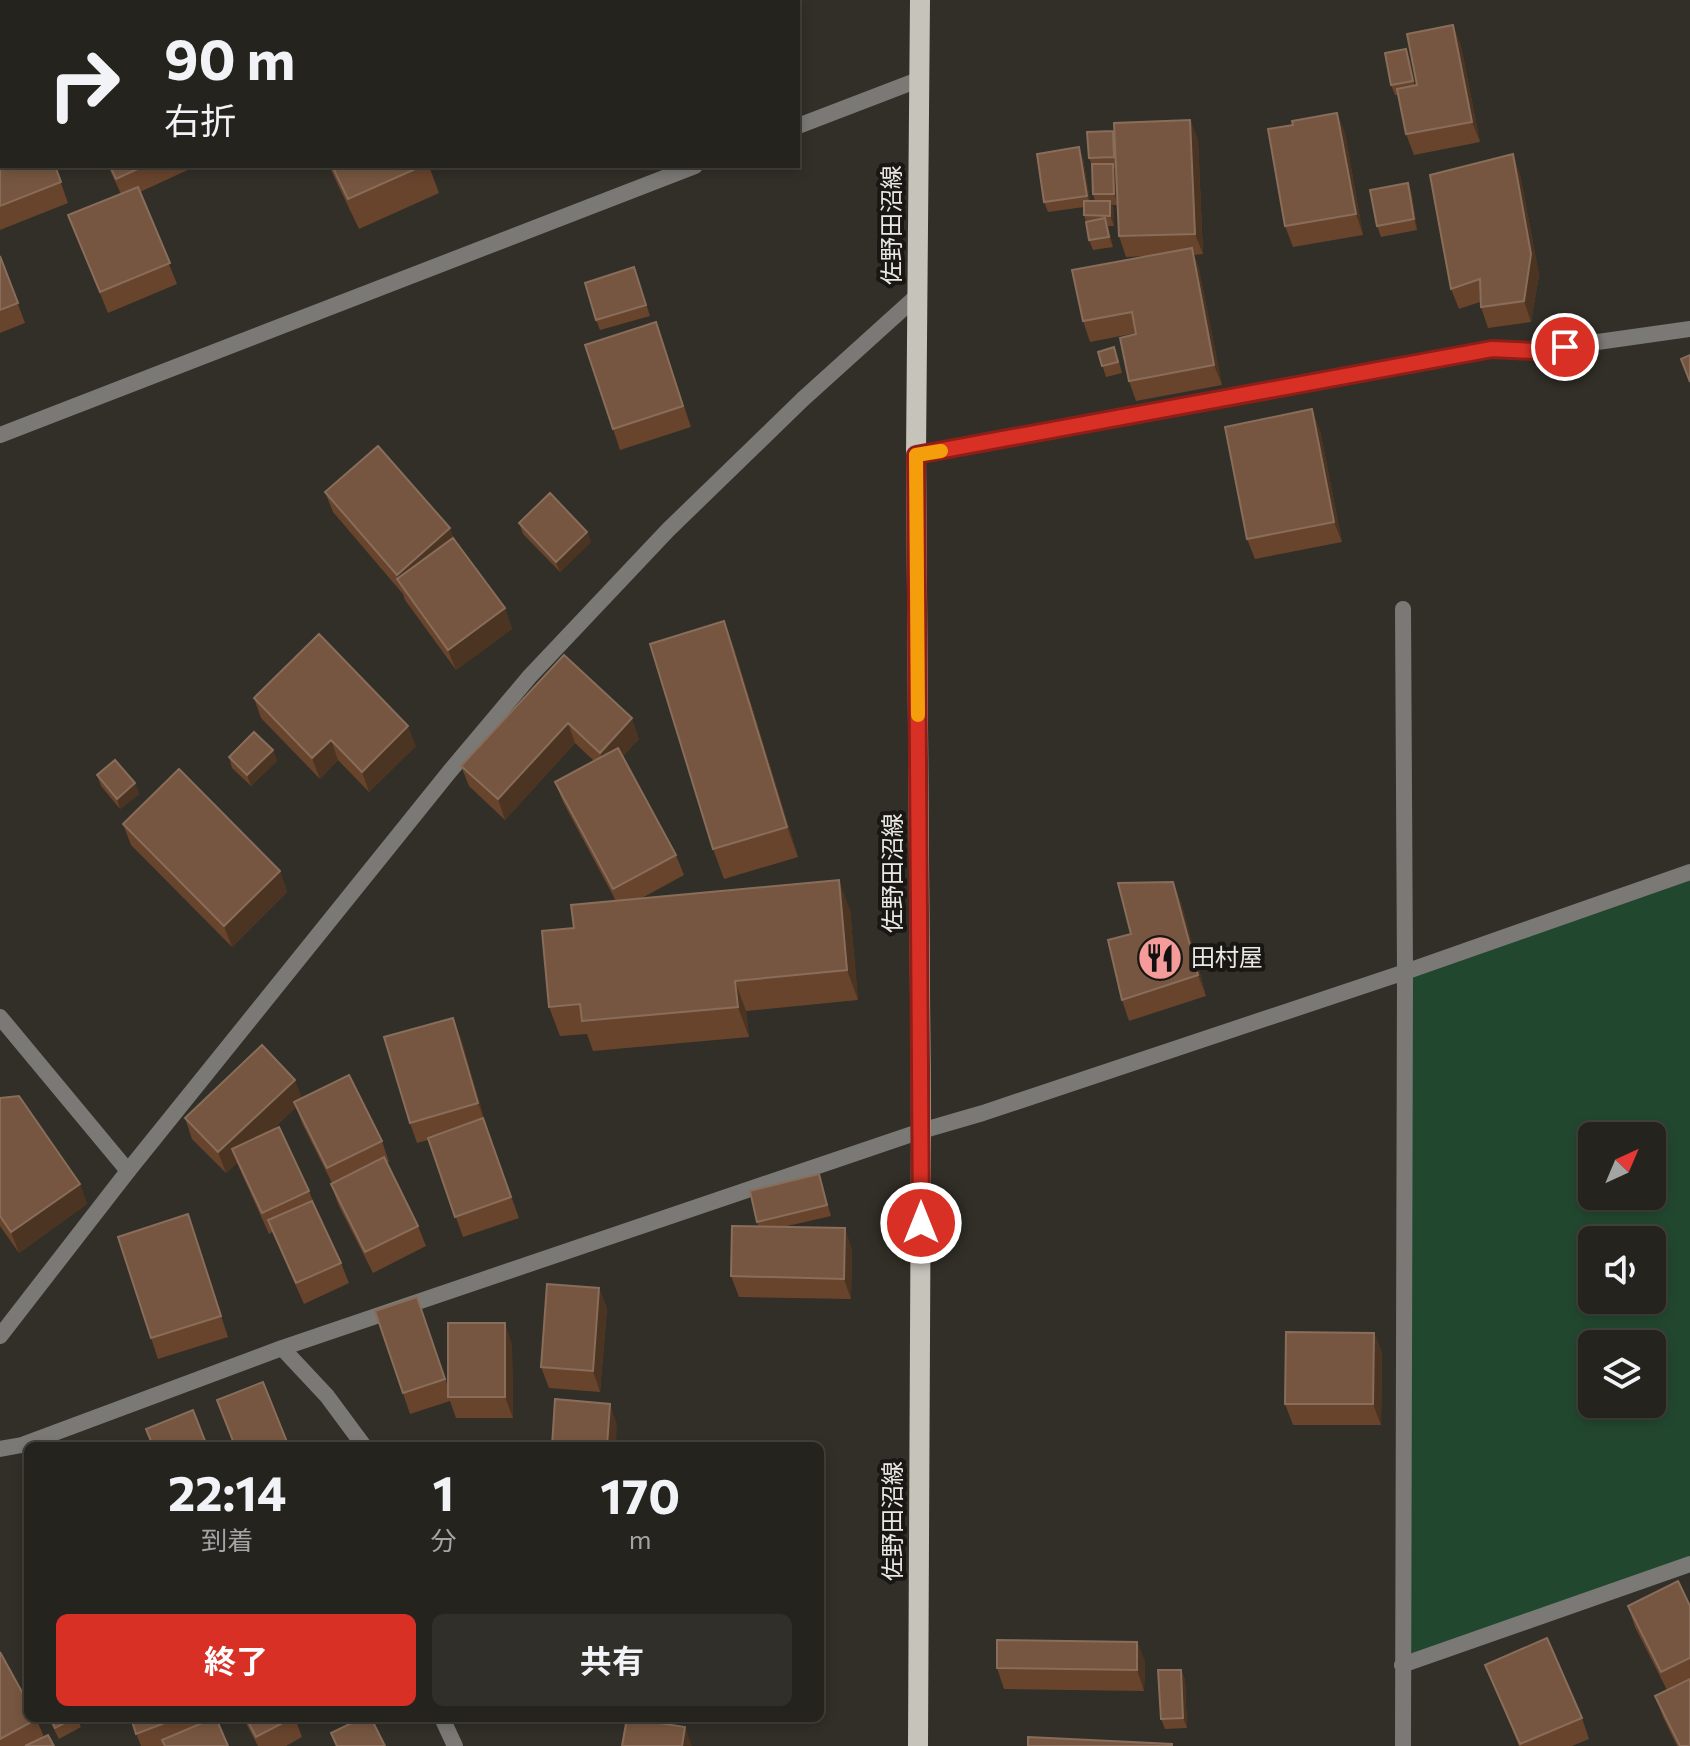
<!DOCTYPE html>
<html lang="ja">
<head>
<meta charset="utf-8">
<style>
	body { margin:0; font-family:Commissioner,"Noto Sans JP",sans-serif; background:#312f2a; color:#f1f3f6; height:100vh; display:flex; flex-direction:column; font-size:30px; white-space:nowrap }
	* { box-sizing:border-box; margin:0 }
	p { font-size:26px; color:#a3a4a4 }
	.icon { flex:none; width:44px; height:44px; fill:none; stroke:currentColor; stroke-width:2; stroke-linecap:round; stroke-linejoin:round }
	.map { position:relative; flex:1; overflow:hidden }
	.side { position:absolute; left:24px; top:1442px; width:800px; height:280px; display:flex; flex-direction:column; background:#25231d; border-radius:12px; box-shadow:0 4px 12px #0003,0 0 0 2px #42403b }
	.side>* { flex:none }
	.hud { position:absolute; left:0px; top:0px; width:800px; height:168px; box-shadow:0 4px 12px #0003,0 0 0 2px #42403b; background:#25231d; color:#f1f3f6; overflow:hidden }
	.needle { width:52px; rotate:44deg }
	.fabs { position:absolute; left:1578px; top:1122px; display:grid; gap:16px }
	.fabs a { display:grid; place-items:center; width:88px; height:88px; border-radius:12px; background:#25231d; box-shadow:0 4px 12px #0003,0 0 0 2px #42403b; font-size:40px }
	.pin { position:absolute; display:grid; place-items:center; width:68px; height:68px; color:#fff; margin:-34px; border:4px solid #fff; border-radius:50%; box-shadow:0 2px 8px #0007 }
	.me { position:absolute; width:88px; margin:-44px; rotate:0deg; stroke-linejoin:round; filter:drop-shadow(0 0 6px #0008) }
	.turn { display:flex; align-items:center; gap:28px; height:168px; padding:0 32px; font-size:36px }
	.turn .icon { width:104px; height:104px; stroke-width:2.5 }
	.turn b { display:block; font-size:56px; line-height:68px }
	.eta { display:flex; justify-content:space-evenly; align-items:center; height:136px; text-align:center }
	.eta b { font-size:48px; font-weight:700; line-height:56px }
	.cta { display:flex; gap:16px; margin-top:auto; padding:16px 32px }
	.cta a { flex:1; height:92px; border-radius:12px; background:#d93025; color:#fff; font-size:32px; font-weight:700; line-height:92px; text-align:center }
	.cta a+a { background:#312f2a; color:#f1f3f6 }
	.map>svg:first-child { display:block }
</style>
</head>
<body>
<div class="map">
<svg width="1690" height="1746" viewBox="0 0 1690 1746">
	<rect width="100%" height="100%" fill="#312f27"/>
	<path fill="#22472f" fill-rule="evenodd" d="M1690,872V1564L1402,1665L1405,972ZM1592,1136H1652V1196H1592ZM1592,1240H1652V1300H1592ZM1592,1344H1652V1404H1592Z"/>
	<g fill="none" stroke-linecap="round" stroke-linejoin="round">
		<path stroke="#7a7975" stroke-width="16" d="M172,2L176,0
			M0,85L2,84
			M916,455L1492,349L1534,351L1690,329
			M0,1017L128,1171
			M282,1348L327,1396L364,1446
			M0,1449L22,1445L282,1348L921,1131L983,1113L1405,972L1690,872
			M1402,1665L1690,1564
			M442,1718L455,1746
			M1403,1746L1405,972L1403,609"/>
		<path stroke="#7a7975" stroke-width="16" d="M798,126L918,80
			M0,435L695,166
			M0,1336L128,1171L450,771L530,676L668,530L803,399L917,296"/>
		<path stroke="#c5c3ba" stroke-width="20" d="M918,1746L921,1131L916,455L920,0"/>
	</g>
	<path fill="#68442d" d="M456,0H531L532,2H457Z
		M1453,25L1461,46L1480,142L1414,155L1406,134L1398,95H1395L1391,85L1410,59L1415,86L1417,85Z
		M1337,113L1345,133L1363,235L1293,247L1285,226L1293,125Z
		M1190,120L1198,140L1203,254L1194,255L1199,269L1222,385L1136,401L1129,381L1136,333L1090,342L1083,321L1146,256L1126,257L1119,236L1118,205H1112L1114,211V226H1108L1113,247L1093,250L1089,240L1086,222L1084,215V207L1048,212L1044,202L1083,158L1090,201H1095L1093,194L1092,166L1089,158L1113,131Z
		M0,122L55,166L68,203L0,230Z
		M108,166H191L192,168L140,192L177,284L108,313L68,215L121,194Z
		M329,166H429L439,193L359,229Z
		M1520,174L1539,275L1531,322L1488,328L1481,307L1480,302L1459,309L1451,289Z
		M1408,183L1412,194L1417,230L1381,237L1377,226Z
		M0,256L25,323L0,333Z
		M634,267L650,316L600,330L596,320Z
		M656,322L691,427L620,450L613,429Z
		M1098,352L1118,358L1122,373L1106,377Z
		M1320,430L1342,542L1255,559L1247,539Z
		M325,492L450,528L454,540L505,608L512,629L456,670L405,600L403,594L333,512Z
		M519,523L587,532L591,542L560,572L523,534Z
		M724,621L735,651L798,857L724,879L713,849Z
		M564,655L639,739L623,756L676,855L684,875L642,898L850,910L858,1000L746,1011L749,1037L593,1051L587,1034L560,1036L549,1007L574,928L616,901L563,802L555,782L594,761L575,743L505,820L469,786L461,766Z
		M254,698L416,746L369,792L338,760L320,779L261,718Z
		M273,750L277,761L251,786L232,768L229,757Z
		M97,775L135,783L139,794L120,809L101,786Z
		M123,824L280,871L287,892L232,947L131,845Z
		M1181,902L1206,996L1129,1021L1122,1000L1131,934Z
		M461,1038L485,1124L519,1218L463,1237L428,1140L417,1143L410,1123Z
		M0,1097L80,1184L87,1204L19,1253L0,1226Z
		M302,1098L382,1141L389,1162L387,1163L418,1226L426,1246L373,1273L338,1204L331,1184L332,1183L302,1123L296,1107L271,1131L309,1191L317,1211L341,1263L349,1283L304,1304L272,1232L269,1234L237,1163L226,1173L192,1139L185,1118Z
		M819,1174L831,1216L783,1227L852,1249L851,1299L739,1297L731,1276L759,1227L757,1222Z
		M188,1214L228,1337L158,1359L151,1338Z
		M599,1288L607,1309L600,1392L549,1388L541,1367Z
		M417,1297L448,1387L512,1344L513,1418H456L450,1401L410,1414L375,1311Z
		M1374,1333L1382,1353L1381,1425H1293L1285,1404Z
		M1628,1606H1690V1746H1677L1663,1717L1655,1696L1667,1690L1635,1627Z
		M1137,1642L1145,1662L1144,1691L1004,1689L997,1668Z
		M0,1652L36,1718L44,1737L54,1746H0Z
		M1485,1665L1582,1718L1589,1739L1572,1746H1519Z
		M1181,1670L1185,1680L1187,1728L1165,1729L1161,1719Z
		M48,1718H77L81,1727L59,1739Z
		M130,1718H211L228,1746H141Z
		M243,1718H295L302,1737L286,1746H258Z"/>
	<path fill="#4c3422" d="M1453,25L1461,46L1480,142L1472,122Z
		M1406,49L1410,59L1417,92L1413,81Z
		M1337,113L1345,133L1363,235L1356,214Z
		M1190,120L1198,140L1203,254L1195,234Z
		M1079,147L1083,158L1091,206L1087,196Z
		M1513,154L1520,174L1539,275L1531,322L1524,301Z
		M1113,164L1117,175L1118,205L1114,194Z
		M1408,183L1412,194L1417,230L1414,219Z
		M1110,201L1114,211V226L1110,216Z
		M1105,218L1109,229L1113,247L1109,237Z
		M1192,248L1199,269L1222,385L1214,365Z
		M1312,409L1320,430L1342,542L1334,522Z
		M450,528L458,548L399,582L397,575Z
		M587,532L591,542L560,572L556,562Z
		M505,608L512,629L456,670L448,650Z
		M724,621L735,651L798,857L787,827Z
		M632,718L639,739L608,773L600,753Z
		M568,723L575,743L505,820L498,799Z
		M408,726L416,746L369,792L362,772Z
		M331,740L338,760L320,779L312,758Z
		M273,750L277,761L251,786L247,775Z
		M135,783L139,794L120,809L117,799Z
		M280,871L287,892L232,947L224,926Z
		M839,880L850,910L858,1000L847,970Z
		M1173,882L1181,902L1206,996L1198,975Z
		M735,981L746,1011L749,1037L738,1007Z
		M453,1018L461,1038L486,1123L478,1103Z
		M295,1080L303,1100L294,1102L296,1107L238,1162L232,1149L237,1163L226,1173L218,1152Z
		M80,1184L87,1204L19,1253L11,1232Z
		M845,1228L852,1249L851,1299L844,1279Z
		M599,1288L607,1309L600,1392L593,1371Z
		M505,1323L512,1344L513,1418L505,1397Z
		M1374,1333L1382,1353L1381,1425L1373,1404Z
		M610,1404L617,1424L616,1446H607Z
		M1137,1642L1145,1662L1144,1691L1137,1670Z
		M1181,1670L1185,1680L1187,1728L1183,1718Z
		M685,1727L692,1746H682Z"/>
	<path fill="#765640" stroke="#886d5a" stroke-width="2" d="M199,0H224L225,2H194Z
		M458,0H496L491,2H459Z
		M1453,25L1472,122L1406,134L1397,89L1417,85L1407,34Z
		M1406,49L1413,81L1391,85L1385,53Z
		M1337,113L1356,214L1285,226L1268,129L1293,125L1292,121Z
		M1190,120L1195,234L1119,236L1114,123Z
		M2,121V166H55L61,182L0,206V122Z
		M1113,131L1114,157L1089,158L1087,132Z
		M1079,147L1087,196L1044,202L1037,154Z
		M1513,154L1531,254L1524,301L1481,307L1480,279L1451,289L1430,175Z
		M1092,164H1113L1114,194H1093Z
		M110,166H144L116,179Z
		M332,166H422L348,199Z
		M1408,183L1414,219L1377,226L1370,190Z
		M138,187L170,263L100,292L68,215Z
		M1084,201H1110V216L1084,215Z
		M1105,218L1109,237L1089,240L1086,222Z
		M1192,248L1214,365L1129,381L1120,338L1136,334L1132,312L1083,321L1072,270Z
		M0,256L18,303L0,310Z
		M634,267L646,305L596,320L585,283Z
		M656,322L683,406L613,429L585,345Z
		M1114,347L1118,362L1102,366L1098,352Z
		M1690,355V382L1681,359Z
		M1312,409L1334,522L1247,539L1225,427Z
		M378,446L450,528L397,575L325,492Z
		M550,493L587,532L556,562L519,523Z
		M453,538L505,608L448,650L397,579Z
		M724,621L787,827L713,849L650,644Z
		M319,634L408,726L362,772L331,740L312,758L254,698Z
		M564,655L632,718L600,753L568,723L498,799L461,766Z
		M254,732L273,750L247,775L229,757Z
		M618,748L676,855L613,889L555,782Z
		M115,760L135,783L117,799L97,775Z
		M179,769L280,871L224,926L123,824Z
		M839,880L847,970L735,981L738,1007L582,1021L580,1004L549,1007L542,931L574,928L571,905Z
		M1173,882L1198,975L1122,1000L1108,940L1131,934L1118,883Z
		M453,1018L478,1103L410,1123L384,1037Z
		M262,1045L295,1080L218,1152L185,1118Z
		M349,1075L382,1141L327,1168L294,1102Z
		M19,1096L80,1184L11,1232L0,1216V1098Z
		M483,1118L511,1197L455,1217L428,1138Z
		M279,1127L309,1191L262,1213L232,1149Z
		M384,1157L418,1226L365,1252L331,1184Z
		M819,1174L827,1205L757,1222L750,1191Z
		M312,1201L341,1263L296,1283L268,1220Z
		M188,1214L221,1316L151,1338L118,1237Z
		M732,1226L845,1228L844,1279L731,1276Z
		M547,1284L599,1288L593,1371L541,1367Z
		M417,1297L445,1379L403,1393L375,1311Z
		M448,1323H505V1397H448Z
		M1286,1332L1374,1333L1373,1404H1285Z
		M263,1382L287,1442L277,1446H235L217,1400Z
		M555,1399L610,1404L607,1446H552Z
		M193,1410L207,1446H153L146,1429Z
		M1678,1581L1690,1606V1658L1661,1672L1628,1606Z
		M1547,1638L1582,1718L1520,1744L1485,1665Z
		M997,1640L1137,1642V1670L997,1668Z
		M0,1652L28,1703V1718L37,1719L0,1739Z
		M1158,1670H1181L1183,1718L1161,1719Z
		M1690,1679V1746H1680L1655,1696Z
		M50,1718H74L55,1728Z
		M131,1718H178L136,1734Z
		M214,1718H216L228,1746H165L162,1740Z
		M246,1718H292L256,1737Z
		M362,1718H371L385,1746H337L331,1733Z
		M627,1718L685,1727L682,1746H622Z
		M48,1735L54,1746H25Z
		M1028,1737L1172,1744V1746H1028Z"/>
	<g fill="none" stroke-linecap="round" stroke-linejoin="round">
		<g stroke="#8d1f18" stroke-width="20">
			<path id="route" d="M921,1223L916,455L1492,349L1534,351L1565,347"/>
		</g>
		<use href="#route" stroke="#d93025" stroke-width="14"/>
		<path stroke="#f59e0b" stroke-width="14" d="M918,715L916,455L941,451"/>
	</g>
	<defs>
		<g id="restaurant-disc" transform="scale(2.3)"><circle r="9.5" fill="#f59b99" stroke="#181714"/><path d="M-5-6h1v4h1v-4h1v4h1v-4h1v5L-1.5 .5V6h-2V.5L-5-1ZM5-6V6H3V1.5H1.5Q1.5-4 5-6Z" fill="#111"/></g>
	</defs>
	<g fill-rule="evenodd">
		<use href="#restaurant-disc" x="1160" y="958"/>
	</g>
	<g text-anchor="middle" stroke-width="8" stroke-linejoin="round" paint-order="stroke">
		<g font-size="24" fill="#eae8e3" stroke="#181714">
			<text transform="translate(892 225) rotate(-90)" y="8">佐野田沼線</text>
			<text transform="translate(893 873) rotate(-90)" y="8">佐野田沼線</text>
			<text transform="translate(893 1521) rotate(-90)" y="8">佐野田沼線</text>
		</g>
		<g font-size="24" fill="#eae8e3" stroke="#181714" text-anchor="start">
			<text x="1191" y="966">田村屋</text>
		</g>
	</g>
</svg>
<div class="fabs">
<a><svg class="needle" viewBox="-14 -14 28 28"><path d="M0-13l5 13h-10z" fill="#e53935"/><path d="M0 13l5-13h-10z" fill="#a3a4a4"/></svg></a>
<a><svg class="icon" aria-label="sound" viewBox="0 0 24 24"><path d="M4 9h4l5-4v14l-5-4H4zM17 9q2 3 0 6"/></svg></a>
<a><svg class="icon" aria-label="layers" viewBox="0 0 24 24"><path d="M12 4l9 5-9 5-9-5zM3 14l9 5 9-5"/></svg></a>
</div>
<div class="pin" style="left:1565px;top:347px;background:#d93025"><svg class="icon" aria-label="arrive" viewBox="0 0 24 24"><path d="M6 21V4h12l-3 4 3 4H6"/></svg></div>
<svg class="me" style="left:921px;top:1223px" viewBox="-20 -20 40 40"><circle r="17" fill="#d93025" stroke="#fff" stroke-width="3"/><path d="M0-11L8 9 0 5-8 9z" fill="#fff"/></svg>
<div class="hud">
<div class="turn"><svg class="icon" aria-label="right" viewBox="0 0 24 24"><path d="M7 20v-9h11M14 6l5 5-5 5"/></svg><div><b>90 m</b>右折</div></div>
</div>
<section class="side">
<div class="eta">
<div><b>22:14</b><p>到着</p></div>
<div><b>1</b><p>分</p></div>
<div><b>170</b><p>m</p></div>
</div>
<div class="cta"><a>終了</a><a>共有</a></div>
</section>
</div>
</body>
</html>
